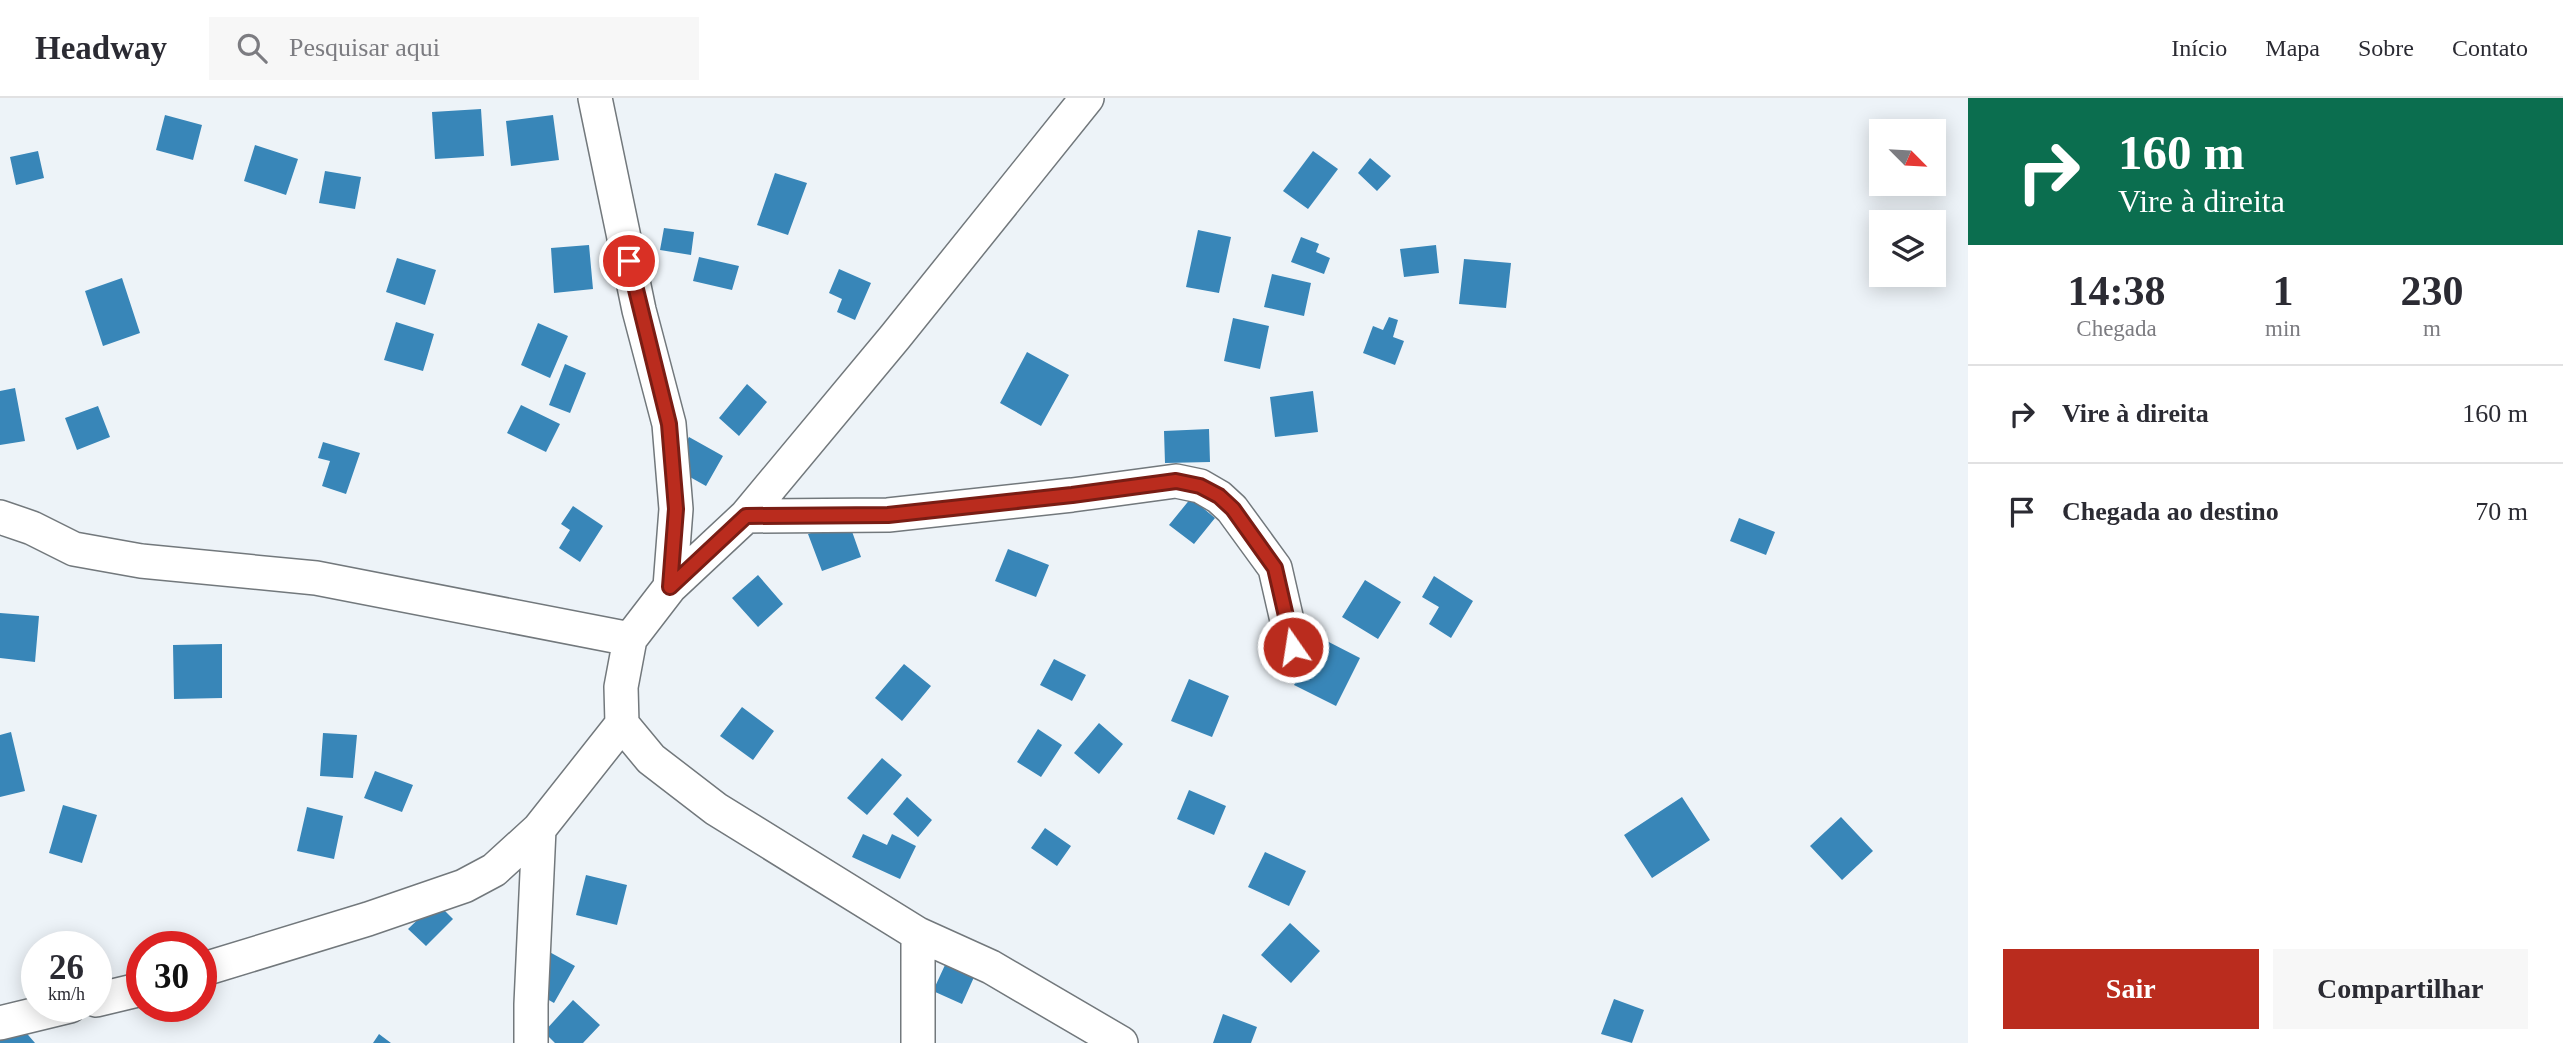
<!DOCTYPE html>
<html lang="pt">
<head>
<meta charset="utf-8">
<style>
	body { margin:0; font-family:"Times New Roman",serif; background:#f7f7f7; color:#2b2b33; height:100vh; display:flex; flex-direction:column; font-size:26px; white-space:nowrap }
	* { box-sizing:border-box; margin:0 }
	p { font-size:23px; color:#7c7c81 }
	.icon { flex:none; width:38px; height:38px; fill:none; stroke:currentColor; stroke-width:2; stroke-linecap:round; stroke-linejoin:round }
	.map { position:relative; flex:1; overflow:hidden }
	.drawer { display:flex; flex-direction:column; background:#fff; width:595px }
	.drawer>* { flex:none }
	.hud { background:#0b6e4f; color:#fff; overflow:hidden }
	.needle { width:46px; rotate:114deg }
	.tools { position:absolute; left:1869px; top:21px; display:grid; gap:14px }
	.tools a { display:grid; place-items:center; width:77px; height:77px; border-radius:0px; background:#fff; box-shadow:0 4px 18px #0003; font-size:35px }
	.speed { position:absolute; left:21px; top:833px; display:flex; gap:14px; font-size:35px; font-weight:700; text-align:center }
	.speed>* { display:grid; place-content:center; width:91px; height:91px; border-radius:50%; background:#fff; box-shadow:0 4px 18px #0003; line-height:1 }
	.speed small { font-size:18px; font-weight:400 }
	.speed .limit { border:10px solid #d22; background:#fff; color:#111 }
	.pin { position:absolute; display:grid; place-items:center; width:60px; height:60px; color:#fff; margin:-30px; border:4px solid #fff; border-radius:50%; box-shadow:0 2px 7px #0007 }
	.me { position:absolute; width:77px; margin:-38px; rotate:347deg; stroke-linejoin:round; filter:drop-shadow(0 0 5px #0008) }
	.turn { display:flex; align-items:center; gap:24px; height:147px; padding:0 35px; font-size:32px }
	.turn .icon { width:91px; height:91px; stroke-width:2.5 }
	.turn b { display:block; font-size:49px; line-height:60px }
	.eta { display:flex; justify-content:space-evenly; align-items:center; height:119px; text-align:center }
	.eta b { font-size:42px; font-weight:600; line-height:49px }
	.action { display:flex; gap:14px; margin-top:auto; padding:14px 35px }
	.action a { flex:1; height:80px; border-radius:0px; background:#ba2c1e; color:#fff; font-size:28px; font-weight:600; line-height:80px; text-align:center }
	.action a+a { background:#f7f7f7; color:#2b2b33 }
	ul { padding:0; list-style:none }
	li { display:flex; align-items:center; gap:21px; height:98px; padding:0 35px; border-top:2px solid #e1e1e2 }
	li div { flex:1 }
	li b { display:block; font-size:26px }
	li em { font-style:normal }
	header { display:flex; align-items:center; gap:42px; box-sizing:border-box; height:98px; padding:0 35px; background:#fff; border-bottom:2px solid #e1e1e2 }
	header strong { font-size:33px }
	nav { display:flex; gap:38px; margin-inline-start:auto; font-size:24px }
	.search { width:490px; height:63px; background:#f7f7f7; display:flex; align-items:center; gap:18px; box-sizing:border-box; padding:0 24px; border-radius:0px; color:#7c7c81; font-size:26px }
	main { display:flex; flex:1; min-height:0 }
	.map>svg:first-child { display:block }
</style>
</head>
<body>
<header>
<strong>Headway</strong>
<div class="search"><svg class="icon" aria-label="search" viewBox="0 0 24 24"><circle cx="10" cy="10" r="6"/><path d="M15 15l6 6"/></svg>Pesquisar aqui</div>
<nav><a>Início</a><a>Mapa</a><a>Sobre</a><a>Contato</a></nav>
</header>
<main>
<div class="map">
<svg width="1968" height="945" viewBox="0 0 1968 945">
	<rect width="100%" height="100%" fill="#edf3f8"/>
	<path fill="#3886b8" d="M481,11L484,58L435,61L432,14Z
		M165,17L202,27L193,62L156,52Z
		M553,17L559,62L511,68L506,23Z
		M255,47L298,61L286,97L244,83Z
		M38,53L44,80L16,87L10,59Z
		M1313,53L1338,71L1308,111L1283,93Z
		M1370,60L1391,78L1377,93L1358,75Z
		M325,73L361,79L355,111L319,105Z
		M775,75L807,85L788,137L757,127Z
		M664,130L694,134L691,157L660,152Z
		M1198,132L1231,139L1219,195L1186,189Z
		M1301,139L1319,146L1316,154L1330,160L1324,176L1291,164Z
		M589,147L593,191L554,195L551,150Z
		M1436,147L1439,175L1404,179L1400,151Z
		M699,159L739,168L732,192L693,183Z
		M397,160L436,172L425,207L386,194Z
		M1464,161L1511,165L1506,210L1459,206Z
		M839,171L871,185L855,222L837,214L842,201L829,195Z
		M1272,176L1311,185L1304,218L1264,209Z
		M122,180L140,235L103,248L85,193Z
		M1389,219L1398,222L1393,239L1404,243L1395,267L1363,255L1373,228L1383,232Z
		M1233,220L1269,228L1260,271L1224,263Z
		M396,224L434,236L423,273L384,262Z
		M538,225L568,238L550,280L521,267Z
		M1027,254L1069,277L1041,328L1000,305Z
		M565,266L586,275L570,315L549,307Z
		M747,286L767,304L739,338L719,320Z
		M15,290L25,343L0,347V293Z
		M1313,293L1318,334L1275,339L1270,299Z
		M521,307L560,326L546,354L507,335Z
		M98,308L110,339L77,352L65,320Z
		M1209,331L1210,364L1165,365L1164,333Z
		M689,339L723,358L706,388L672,369Z
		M323,344L360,355L346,396L322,388L330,363L318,360Z
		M1191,400L1215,420L1194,446L1169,427Z
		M573,408L603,428L580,464L559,450L570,432L561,426Z
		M1739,420L1775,434L1766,457L1730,443Z
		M848,422L861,459L822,473L808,436Z
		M1008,451L1049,467L1036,499L995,483Z
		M758,477L783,506L758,529L732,500Z
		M1434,478L1473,503L1451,540L1429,526L1439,509L1422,499Z
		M1365,482L1401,504L1378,541L1342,519Z
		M0,515L39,518L35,564L0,560Z
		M1319,539L1360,560L1336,608L1294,587Z
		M222,546V600L174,601L173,547Z
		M1054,561L1086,577L1072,603L1040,587Z
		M904,566L931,588L902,623L875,600Z
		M1189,581L1229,598L1212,639L1171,623Z
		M742,609L774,633L753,662L720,638Z
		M1099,625L1123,646L1099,676L1074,655Z
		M1038,631L1062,647L1041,679L1017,664Z
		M11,634L25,693L0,699V637Z
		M323,635L357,637L353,680L320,678Z
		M882,660L902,677L867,717L847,700Z
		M375,673L413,687L402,714L364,700Z
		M1189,692L1226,708L1214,737L1177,721Z
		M907,699L932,722L918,739L893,716Z
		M1682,699L1710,742L1652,780L1624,737Z
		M63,707L97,717L82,765L49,755Z
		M307,709L343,718L334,761L297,753Z
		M1841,719L1873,753L1842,782L1810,748Z
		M1045,730L1071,748L1057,768L1031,750Z
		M863,736L887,747L892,736L916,748L900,781L852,759Z
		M1265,754L1306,773L1289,808L1248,789Z
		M586,777L627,787L617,827L576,817Z
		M436,804L453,821L426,848L408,831Z
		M1290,825L1320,853L1291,885L1261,857Z
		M544,851L575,868L554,905L523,887Z
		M951,854L979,868L962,906L933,893Z
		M1614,901L1644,912L1632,945L1601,936Z
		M573,902L600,927L583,945H555L544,934Z
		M1223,916L1257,929L1251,945H1213Z
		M17,924L35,945H0V939Z
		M379,936L391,945H373Z"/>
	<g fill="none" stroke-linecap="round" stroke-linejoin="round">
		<g stroke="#72787c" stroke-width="36">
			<path id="minor" d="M595,0L639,212L669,326L676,411L670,489
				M746,418L888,417L1072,397L1176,383L1200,388L1219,399L1232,411L1275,470L1293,549
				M0,419L32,430L74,451L141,463L316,480L630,541
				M918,836L991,869L1121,945
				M201,872L368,821L464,788L494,772L539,731L622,626
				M96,902L142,891
				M0,925L70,908
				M531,945V906L539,731
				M918,945V836L716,711L651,661L622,626L621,589L630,541L670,489L746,418L895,239L1087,0"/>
		</g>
		<use href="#minor" stroke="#fff" stroke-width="33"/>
	</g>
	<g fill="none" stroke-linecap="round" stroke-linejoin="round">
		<g stroke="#791d14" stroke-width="18">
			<path id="route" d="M629,163L669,326L676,411L670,489L746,418L888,417L1072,397L1176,383L1200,388L1219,398L1233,411L1275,470L1293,549"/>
		</g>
		<use href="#route" stroke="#ba2c1e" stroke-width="12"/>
	</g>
</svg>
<div class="tools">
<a><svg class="needle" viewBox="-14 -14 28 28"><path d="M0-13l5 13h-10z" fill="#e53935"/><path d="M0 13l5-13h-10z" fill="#7c7c81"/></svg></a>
<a><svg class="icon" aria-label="layers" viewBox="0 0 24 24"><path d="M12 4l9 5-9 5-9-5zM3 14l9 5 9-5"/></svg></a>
</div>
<div class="speed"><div>26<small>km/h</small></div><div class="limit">30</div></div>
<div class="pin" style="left:629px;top:163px;background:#d93025"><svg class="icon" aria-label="arrive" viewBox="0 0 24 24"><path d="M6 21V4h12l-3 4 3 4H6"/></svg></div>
<svg class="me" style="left:1293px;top:549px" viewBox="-20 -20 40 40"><circle r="17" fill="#ba2c1e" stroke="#fff" stroke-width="3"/><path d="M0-11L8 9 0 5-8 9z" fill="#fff"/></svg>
</div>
<section class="drawer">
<div class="hud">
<div class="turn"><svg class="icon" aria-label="right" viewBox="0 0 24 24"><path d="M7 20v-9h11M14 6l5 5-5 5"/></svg><div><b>160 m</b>Vire à direita</div></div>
</div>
<div class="eta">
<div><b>14:38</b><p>Chegada</p></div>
<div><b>1</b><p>min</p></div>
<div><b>230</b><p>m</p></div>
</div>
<ul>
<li><svg class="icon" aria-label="right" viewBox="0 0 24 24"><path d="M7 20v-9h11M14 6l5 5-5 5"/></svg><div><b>Vire à direita</b></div><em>160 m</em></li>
<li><svg class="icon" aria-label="arrive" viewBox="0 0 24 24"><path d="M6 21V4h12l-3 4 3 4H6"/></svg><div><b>Chegada ao destino</b></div><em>70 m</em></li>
</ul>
<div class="action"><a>Sair</a><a>Compartilhar</a></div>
</section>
</main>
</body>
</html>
